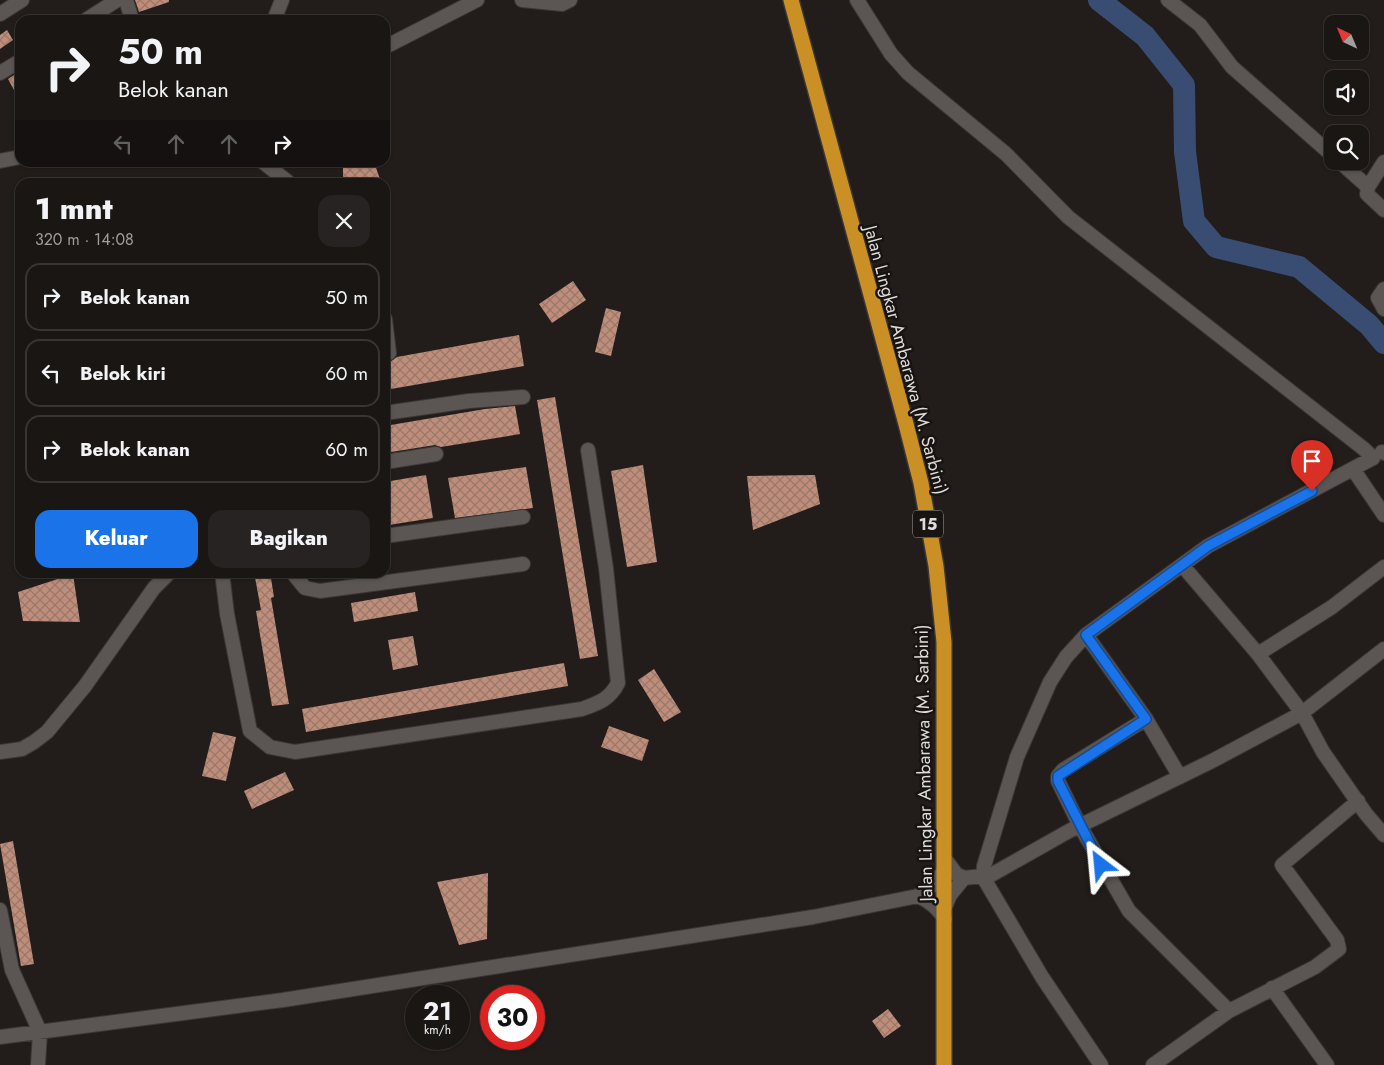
<!DOCTYPE html>
<html lang="id">
<head>
<meta charset="utf-8">
<style>
	body { margin:0; font-family:Jost,sans-serif; background:#272322; color:#f1f3f6; height:100vh; display:flex; flex-direction:column; font-size:19px; white-space:nowrap }
	* { box-sizing:border-box; margin:0 }
	p { font-size:16px; color:#9f9fa0 }
	.icon { flex:none; width:28px; height:28px; fill:none; stroke:currentColor; stroke-width:2; stroke-linecap:round; stroke-linejoin:round }
	.map { position:relative; flex:1; overflow:hidden }
	.panel { position:absolute; left:15px; top:178px; width:375px; height:400px; display:flex; flex-direction:column; background:#1a1614; border-radius:15px; box-shadow:0 1px 4px #0004,0 0 0 1px #383534 }
	.panel>* { flex:none }
	.guide { position:absolute; left:15px; top:15px; width:375px; height:152px; border-radius:15px; box-shadow:0 1px 4px #0004,0 0 0 1px #383534; background:#1a1614; color:#f1f3f6; overflow:hidden }
	.needle { width:32px; rotate:316deg }
	.fabs { position:absolute; left:1324px; top:15px; display:grid; gap:10px }
	.fabs a { display:grid; place-items:center; width:45px; height:45px; border-radius:10px; background:#1a1614; box-shadow:0 1px 4px #0004,0 0 0 1px #383534; font-size:25px }
	.speed { position:absolute; left:405px; top:985px; display:flex; gap:10px; font-size:25px; font-weight:700; text-align:center }
	.speed>* { display:grid; place-content:center; width:65px; height:65px; border-radius:50%; background:#1a1614; box-shadow:0 1px 4px #0004,0 0 0 1px #383534; line-height:1 }
	.speed small { font-size:12px; font-weight:400 }
	.speed .limit { border:8px solid #d22; background:#fff; color:#111 }
	.pin { position:absolute; display:grid; place-items:center; width:42px; height:42px; color:#fff; margin:-51px -21px; border-radius:50% 50% 50% 0; rotate:-45deg; box-shadow:0 0 5px #0007 }
	.pin .icon { rotate:45deg }
	.me { position:absolute; width:55px; margin:-28px; rotate:331deg; stroke-linejoin:round; filter:drop-shadow(0 0 4px #0008) }
	.turn { display:flex; align-items:center; gap:18px; height:105px; padding:0 20px; font-size:22px }
	.turn .icon { width:65px; height:65px; stroke-width:2.5 }
	.turn b { display:block; font-size:35px; line-height:42px }
	.lanes { display:flex; align-items:center; height:48px; padding:0 20px; background:#0003; justify-content:center; gap:25px; direction:ltr }
	.lanes .off { opacity:.35 }
	.round { display:grid; place-items:center; flex:none; width:52px; height:52px; border-radius:15px; background:#272322 }
	.headline { display:flex; align-items:center; justify-content:space-between; height:85px; padding:0 20px }
	h1 { font-size:30px; font-weight:800; line-height:38px }
	.cta { display:flex; gap:10px; margin-top:auto; padding:10px 20px }
	.cta a { flex:1; height:58px; border-radius:15px; background:#1a73e8; color:#fff; font-size:20px; font-weight:800; line-height:58px; text-align:center }
	.cta a+a { background:#272322; color:#f1f3f6 }
	ul { padding:0; list-style:none }
	li { display:flex; align-items:center; gap:15px; height:68px; margin:0 10px 8px; padding:0 10px; border:2px solid #383534; border-radius:15px }
	li div { flex:1 }
	li b { display:block; font-size:19px }
	li em { font-style:normal }
	.map>svg:first-child { display:block }
</style>
</head>
<body>
<div class="map">
<svg width="1384" height="1065" viewBox="0 0 1384 1065">
	<defs>
		<pattern id="building-cross-hatch" width="8" height="8" patternUnits="userSpaceOnUse" patternTransform="scale(1.25)"><rect width="8" height="8" fill="#bf8e7b"/><path d="M0 0l8 8M0 8l8-8" fill="none" stroke="#9a776a"/></pattern>
	</defs>
	<rect width="100%" height="100%" fill="#221d1b"/>
	<g fill="none" stroke-linecap="round" stroke-linejoin="round">
		<path stroke="#394c71" stroke-width="22" d="M1099,0L1145,36L1184,85L1185,152L1194,221L1216,247L1299,267L1369,325L1384,343"/>
	</g>
	<path fill="url(#building-cross-hatch)" d="M135,0H169V2L139,12Z
		M7,30L13,40L0,49V35Z
		M20,71V101L8,79Z
		M343,162H374L381,182H343Z
		M573,281L586,300L552,323L539,304Z
		M606,308L621,312L611,356L595,352Z
		M519,335L524,366L385,390V361L390,362L397,357Z
		M555,397L598,656L580,659L537,400Z
		M515,406L520,434L441,447L435,445L385,453V426L485,409Z
		M643,465L657,562L627,567L611,471Z
		M526,467L533,508L455,518L448,478Z
		M426,475L433,518L389,525L385,482Z
		M815,475L820,504L753,530L747,476Z
		M254,572H270L274,597L271,598L289,704L272,706L256,611L261,610Z
		M73,574L80,622L23,621L18,592Z
		M415,592L418,611L354,622L351,603Z
		M413,636L418,665L393,670L388,640Z
		M564,663L568,686L306,732L302,709Z
		M654,669L681,712L664,722L638,680Z
		M609,726L649,740L642,761L601,747Z
		M213,732L236,737L226,781L202,776Z
		M285,772L294,790L252,809L244,791Z
		M13,841L34,964L21,966L0,844Z
		M488,873L487,939L459,945L437,882Z
		M888,1009L901,1026L884,1038L872,1021Z"/>
	<g fill="none" stroke-linecap="round" stroke-linejoin="round">
		<g stroke="#3a3735" stroke-width="16">
			<path id="minor" d="M126,0L132,20
				M522,0L562,4L570,0
				M857,0L891,54L908,73L1006,154L1068,217L1364,449L1373,458L1208,546L1086,635L1066,657L1050,682L1017,757L984,866L983,877L1042,977L1101,1065
				M1168,0L1200,25L1232,67L1332,155
				M0,14L22,0
				M86,20L117,0
				M274,20L282,0
				M385,47L477,0
				M0,73L20,61
				M0,161L20,157
				M1339,161L1368,187L1367,194L1384,210
				M263,162L288,182
				M1368,187L1384,162
				M1384,289L1378,298L1384,309
				M385,319L389,353
				M385,413L469,401L523,397
				M1382,452L1384,453
				M385,462L436,454
				M1353,469L1384,515
				M385,536L523,517
				M1182,565L1258,654L1302,713L1323,752L1366,814L1384,835
				M222,572L227,614L250,731L270,747L295,752L582,709C599,703 610,699 618,683L606,568L588,450
				M292,572L305,588L320,591L523,564
				M1086,635L1146,719L1180,777
				M1258,654L1332,607L1384,567
				M1146,719L1063,770L1058,776V781L1080,826L1129,911L1229,1011
				M0,752L22,749L34,742L47,732L85,686L154,588L170,572
				M945,859L956,874L964,878L991,875L1069,831L1212,761L1302,713L1384,649
				M945,868L936,883L918,896C930,901 937,908 945,919
				M945,907L950,895L964,878
				M0,910L12,970L40,1032L38,1065
				M1272,988L1327,1065
				M0,1037L283,1000L813,917L918,896
				M1153,1065L1229,1011L1315,967L1339,949L1337,940L1282,865L1358,801"/>
		</g>
		<g stroke="#3a3735" stroke-width="18">
			<path id="highway" d="M791,0L906,424L921,483L936,566L944,642V1065"/>
		</g>
		<use href="#minor" stroke="#5b5653" stroke-width="14"/>
		<use href="#highway" stroke="#ca9025" stroke-width="15"/>
	</g>
	<g fill="none" stroke-linecap="round" stroke-linejoin="round">
		<g stroke="#114b97" stroke-width="12">
			<path id="route" d="M1101,865L1058,781V776L1146,719L1086,635L1208,546L1312,491"/>
		</g>
		<use href="#route" stroke="#1a73e8" stroke-width="9"/>
	</g>
	<g text-anchor="middle" stroke-width="5" stroke-linejoin="round" paint-order="stroke">
		<rect fill="#181412" stroke="#a3a09f" stroke-width="1" x="913" y="510.5" width="30" height="27" rx="4"/>
		<g font-size="16" font-weight="bold" fill="#dfdcdb">
			<text x="928" y="530">15</text>
		</g>
		<g font-size="18" fill="#dfdcdb" stroke="#181412">
			<text transform="translate(906 360) rotate(75)" y="6">Jalan Lingkar Ambarawa (M. Sarbini)</text>
			<text transform="translate(924 763) rotate(-91)" y="6">Jalan Lingkar Ambarawa (M. Sarbini)</text>
		</g>
	</g>
</svg>
<div class="fabs">
<a><svg class="needle" viewBox="-14 -14 28 28"><path d="M0-13l5 13h-10z" fill="#e53935"/><path d="M0 13l5-13h-10z" fill="#9f9fa0"/></svg></a>
<a><svg class="icon" aria-label="sound" viewBox="0 0 24 24"><path d="M4 9h4l5-4v14l-5-4H4zM17 9q2 3 0 6"/></svg></a>
<a><svg class="icon" aria-label="search" viewBox="0 0 24 24"><circle cx="10" cy="10" r="6"/><path d="M15 15l6 6"/></svg></a>
</div>
<div class="speed"><div>21<small>km/h</small></div><div class="limit">30</div></div>
<div class="pin" style="left:1312px;top:491px;background:#d93025"><svg class="icon" aria-label="arrive" viewBox="0 0 24 24"><path d="M6 21V4h12l-3 4 3 4H6"/></svg></div>
<svg class="me" style="left:1101px;top:865px" viewBox="-20 -20 40 40"><path d="M0-17L14 15 0 8-14 15z" fill="#1a73e8" stroke="#fff" stroke-width="4"/></svg>
<div class="guide">
<div class="turn"><svg class="icon" aria-label="right" viewBox="0 0 24 24"><path d="M7 20v-9h11M14 6l5 5-5 5"/></svg><div><b>50 m</b>Belok kanan</div></div>
<div class="lanes"><svg class="icon off" aria-label="left" viewBox="0 0 24 24"><path d="M17 20v-9H6M10 6l-5 5 5 5"/></svg><svg class="icon off" aria-label="ahead" viewBox="0 0 24 24"><path d="M12 20V5M6 11l6-6 6 6"/></svg><svg class="icon off" aria-label="ahead" viewBox="0 0 24 24"><path d="M12 20V5M6 11l6-6 6 6"/></svg><svg class="icon" aria-label="right" viewBox="0 0 24 24"><path d="M7 20v-9h11M14 6l5 5-5 5"/></svg></div>
</div>
<section class="panel">
<div class="headline"><div><h1>1 mnt</h1><p>320 m · 14:08</p></div><a class="round"><svg class="icon" aria-label="close" viewBox="0 0 24 24"><path d="M6 6l12 12M18 6L6 18"/></svg></a></div>
<ul>
<li><svg class="icon" aria-label="right" viewBox="0 0 24 24"><path d="M7 20v-9h11M14 6l5 5-5 5"/></svg><div><b>Belok kanan</b></div><em>50 m</em></li>
<li><svg class="icon" aria-label="left" viewBox="0 0 24 24"><path d="M17 20v-9H6M10 6l-5 5 5 5"/></svg><div><b>Belok kiri</b></div><em>60 m</em></li>
<li><svg class="icon" aria-label="right" viewBox="0 0 24 24"><path d="M7 20v-9h11M14 6l5 5-5 5"/></svg><div><b>Belok kanan</b></div><em>60 m</em></li>
</ul>
<div class="cta"><a>Keluar</a><a>Bagikan</a></div>
</section>
</div>
</body>
</html>
